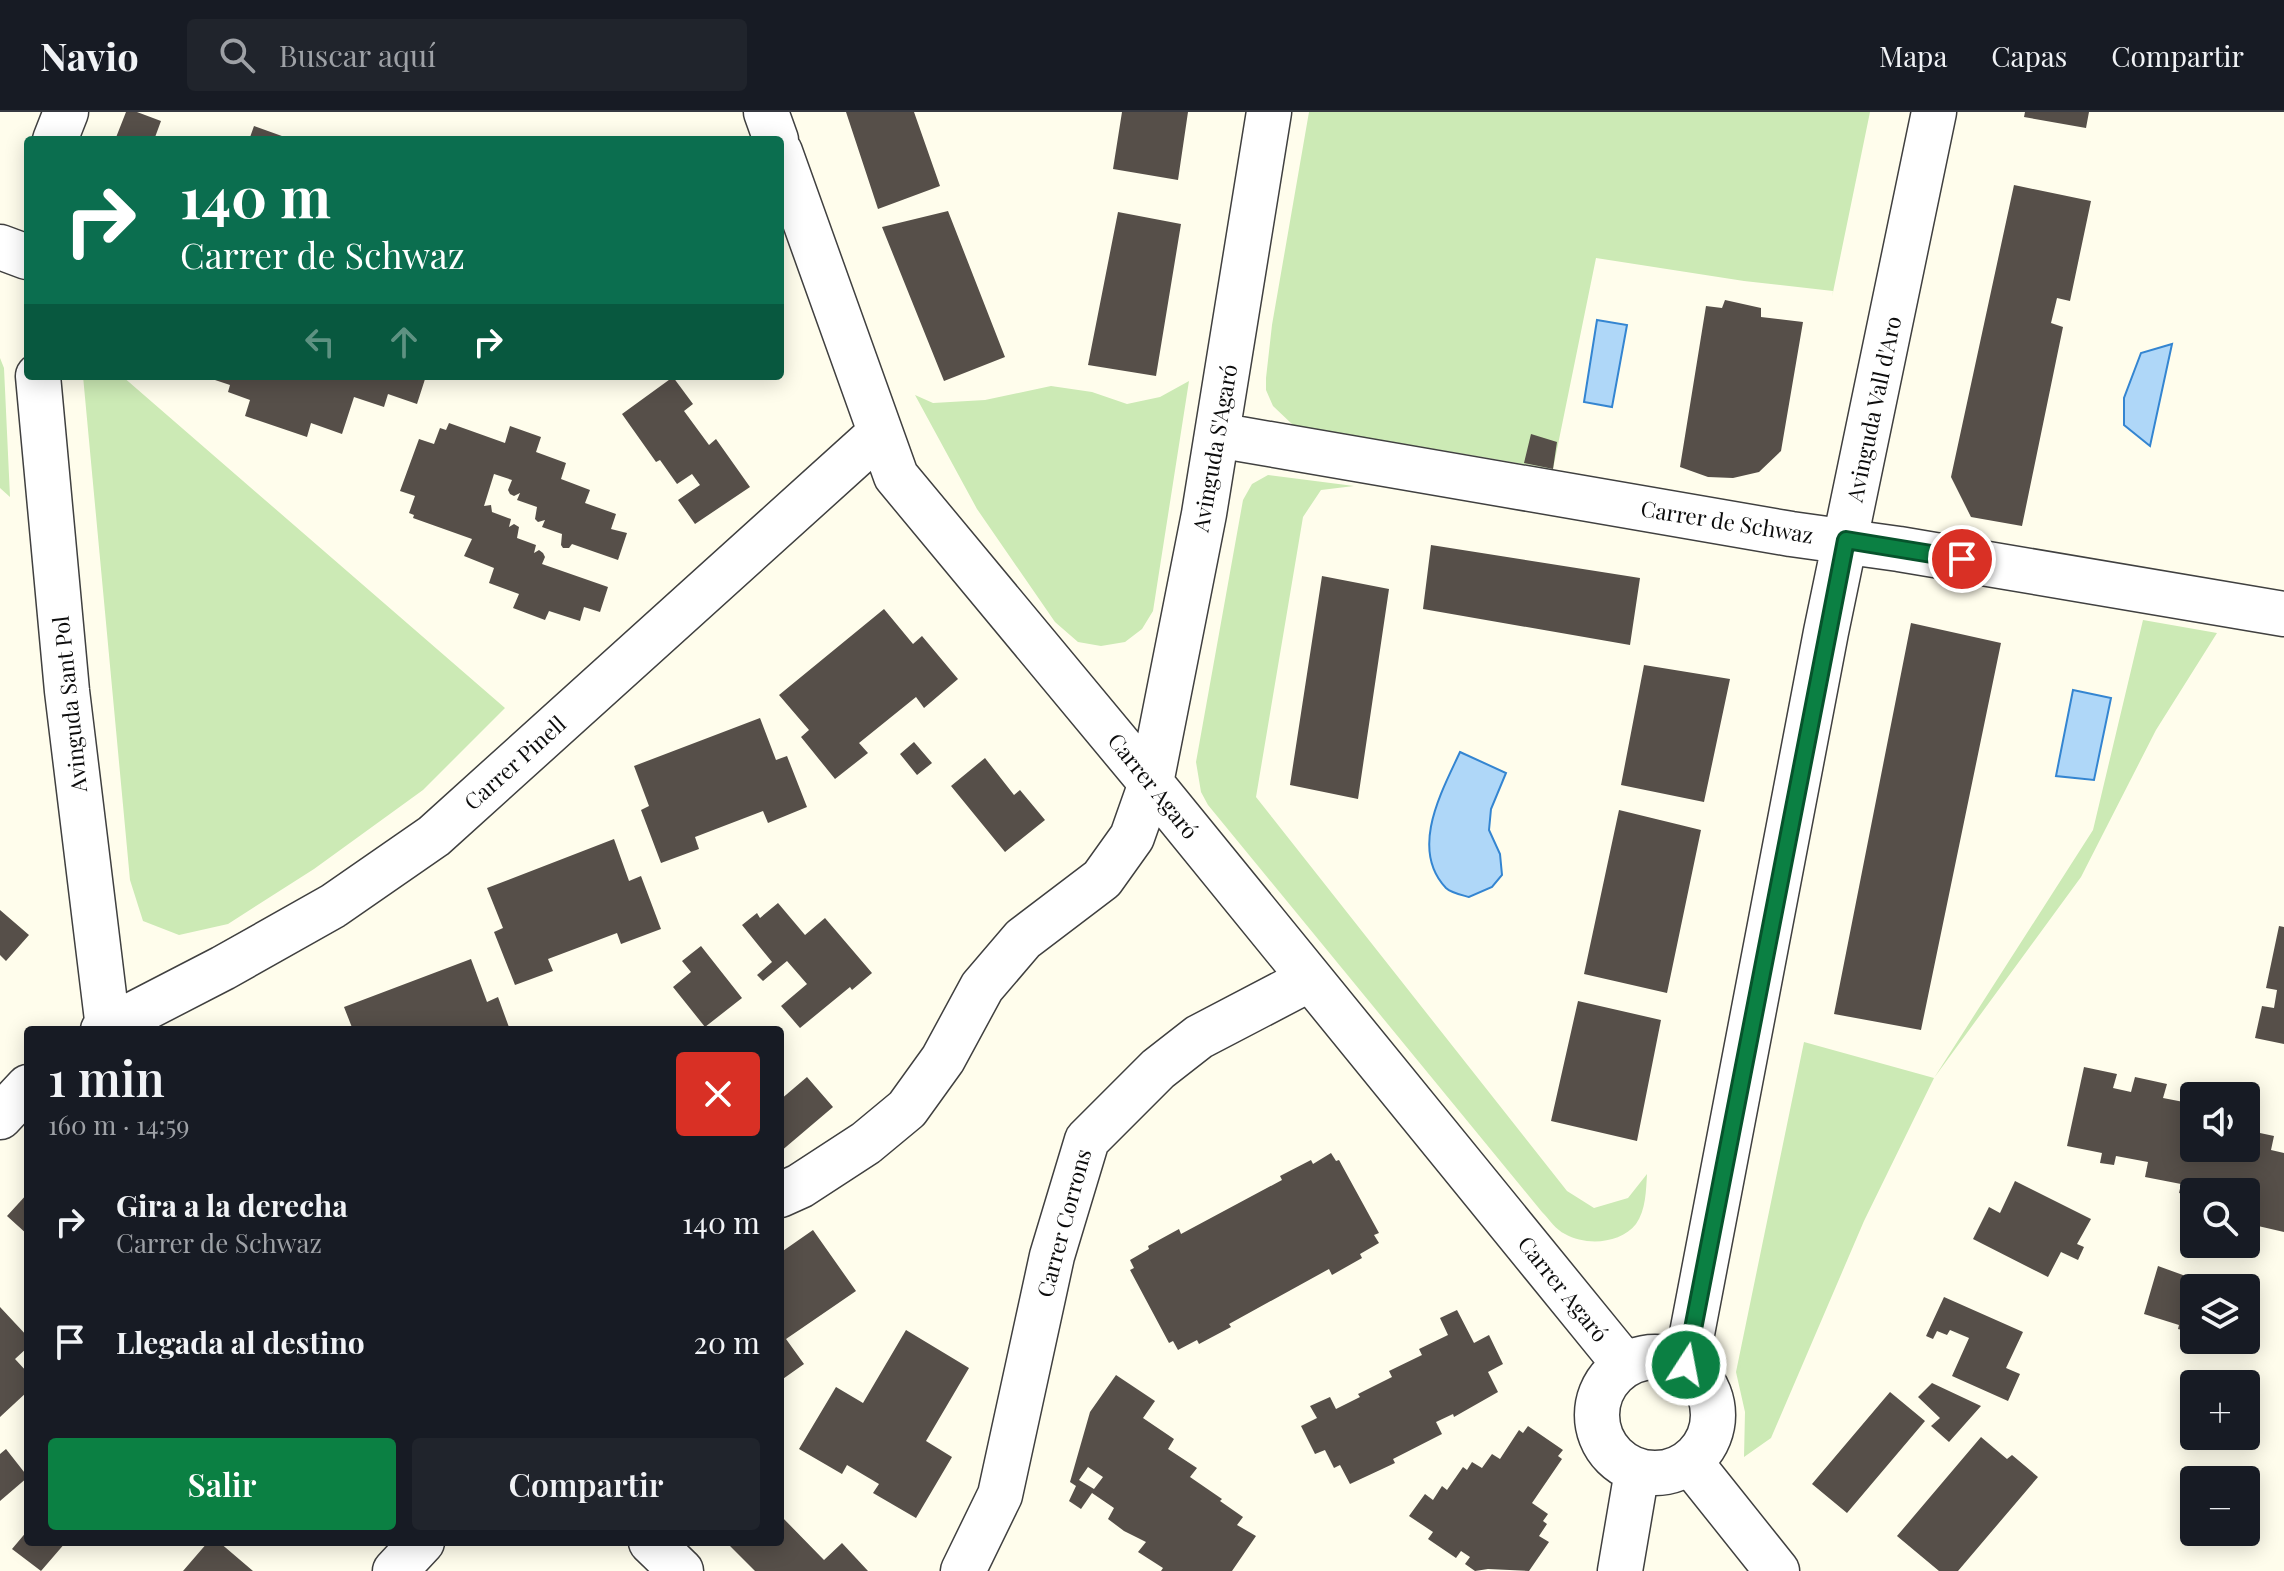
<!DOCTYPE html>
<html lang="es">
<head>
<meta charset="utf-8">
<style>
	body { margin:0; font-family:"Playfair Display",serif; background:#20242c; color:#f1f3f6; height:100vh; display:flex; flex-direction:column; font-size:30px; white-space:nowrap }
	* { box-sizing:border-box; margin:0 }
	p { font-size:26px; color:#9ea1a6 }
	.icon { flex:none; width:44px; height:44px; fill:none; stroke:currentColor; stroke-width:2; stroke-linecap:round; stroke-linejoin:round }
	.map { position:relative; flex:1; overflow:hidden }
	.side { position:absolute; left:24px; top:914px; width:760px; height:520px; display:flex; flex-direction:column; background:#171b24; border-radius:8px; box-shadow:0 4px 20px #0003 }
	.side>* { flex:none }
	.top-card { position:absolute; left:24px; top:24px; width:760px; height:244px; border-radius:8px; box-shadow:0 4px 20px #0003; background:#0b6e4f; color:#fff; overflow:hidden }
	.fabs { position:absolute; left:2180px; top:970px; display:grid; gap:16px }
	.fabs a { display:grid; place-items:center; width:80px; height:80px; border-radius:8px; background:#171b24; box-shadow:0 4px 20px #0003; font-size:40px }
	.pin { position:absolute; display:grid; place-items:center; width:68px; height:68px; color:#fff; margin:-34px; border:4px solid #fff; border-radius:50%; box-shadow:0 2px 8px #0007 }
	.me { position:absolute; width:88px; margin:-44px; rotate:11deg; stroke-linejoin:round; filter:drop-shadow(0 0 6px #0008) }
	.turn { display:flex; align-items:center; gap:28px; height:168px; padding:0 24px; font-size:36px }
	.turn .icon { width:104px; height:104px; stroke-width:2.5 }
	.turn b { display:block; font-size:56px; line-height:68px }
	.lanes { display:flex; align-items:center; height:76px; padding:0 24px; background:#0003; justify-content:center; gap:40px; direction:ltr }
	.lanes .off { opacity:.35 }
	.round { display:grid; place-items:center; flex:none; width:84px; height:84px; border-radius:8px; background:#20242c }
	.overview { display:flex; align-items:center; justify-content:space-between; height:136px; padding:0 24px }
	h1 { font-size:48px; font-weight:600; line-height:60px }
	.cta { display:flex; gap:16px; margin-top:auto; padding:16px 24px }
	.cta a { flex:1; height:92px; border-radius:8px; background:#0b8043; color:#fff; font-size:32px; font-weight:600; line-height:92px; text-align:center }
	.cta a+a { background:#20242c; color:#f1f3f6 }
	ul { padding:0; list-style:none }
	li { display:flex; align-items:center; gap:24px; height:120px; padding:0 24px }
	li div { flex:1 }
	li b { display:block; font-size:30px }
	li em { font-style:normal }
	header { display:flex; align-items:center; gap:48px; box-sizing:border-box; height:112px; padding:0 40px; background:#171b24; border-bottom:2px solid #363941 }
	header strong { font-size:38px }
	nav { display:flex; gap:44px; margin-inline-start:auto; font-size:28px }
	.search { width:560px; height:72px; background:#20242c; display:flex; align-items:center; gap:20px; box-sizing:border-box; padding:0 28px; border-radius:8px; color:#9ea1a6; font-size:30px }
	.map>svg:first-child { display:block }
</style>
</head>
<body>
<header>
<strong>Navio</strong>
<div class="search"><svg class="icon" aria-label="search" viewBox="0 0 24 24"><circle cx="10" cy="10" r="6"/><path d="M15 15l6 6"/></svg>Buscar aquí</div>
<nav><a>Mapa</a><a>Capas</a><a>Compartir</a></nav>
</header>
<div class="map">
<svg width="2284" height="1459" viewBox="0 0 2284 1459">
	<rect width="100%" height="100%" fill="#fffdec"/>
	<path fill="#cceab5" d="M1309,0H1870L1832,185L1833,179L1744,169L1596,146L1553,357L1293,313L1273,294L1266,278V266L1272,213Z
		M0,246L4,256L10,385L0,376Z
		M83,264H122L505,596L423,678L314,757L228,812L179,823L143,809L130,768Z
		M1189,269L1153,499L1142,517L1125,530L1101,534L1078,530L1055,510L977,397L915,283L933,291L985,288L1051,274L1092,280L1127,292L1160,285Z
		M1268,363L1354,374L1321,378L1303,405L1256,685L1567,1079L1594,1096L1628,1086L1647,1062C1646,1078 1646,1098 1636,1112C1620,1132 1586,1134 1565,1122C1556,1118 1549,1107 1542,1100L1208,693L1201,680L1196,650L1243,388L1252,372Z
		M2143,508L2217,521L2156,618L2081,765L1934,966L1864,1109L1771,1326L1744,1345L1745,1300L1736,1260L1804,930L1934,966L2093,718Z"/>
	<path fill="#afd7f8" stroke="#3485d1" stroke-width="2" d="M1597,208L1627,213L1612,295L1584,290Z
		M2172,232L2150,334L2124,313V286L2141,241Z
		M2073,578L2111,586L2094,668L2056,664Z
		M1460,640L1506,661L1491,697L1489,718L1500,742L1502,763L1492,775L1469,785C1462,783 1451,781 1446,776C1409,737 1442,679 1460,640Z"/>
	<path fill="#564f49" fill-rule="evenodd" d="M126,0H137L161,9L154,28H115Z
		M846,0H914L940,74L878,97Z
		M1122,0H1188L1178,68L1113,57Z
		M2025,0H2089L2086,16L2024,5Z
		M254,14L293,28H249Z
		M2014,73L2091,89L2070,189L2057,186L2051,211L2063,215L2022,414L1971,405L1951,365Z
		M948,99L1005,245L944,269L882,115Z
		M1118,100L1181,112L1156,264L1088,253Z
		M1725,188L1761,196V205L1803,210L1781,339L1759,360L1733,366L1708,365L1680,355L1706,194L1722,196Z
		M203,264H426L417,292L388,282L384,295L354,285L342,322L311,311L307,325L245,304L250,288L228,280L230,273Z
		M673,265L693,292L684,299L709,333L716,327L750,375L695,412L678,388L700,373L692,362L677,372L660,348L656,350L622,302Z
		M449,311L505,331L510,314L541,325L536,340L566,351L561,367L590,378L585,391L616,402L611,417L627,421L618,448L572,432L569,436H563L561,433L562,422L542,415L545,408L538,410L535,407L537,395L517,388L520,381L514,384L510,382L508,378L512,368L494,362L484,394L491,393L492,400L511,407L509,415L514,412L519,415L517,426L536,433L534,441L539,438L543,441L545,445L542,452L608,475L600,500L584,495L580,509L549,499L545,508L513,496L519,482L489,471L494,456L464,444L472,427L413,406L414,403L409,401L415,384L400,379L419,327L434,332L440,316L446,318Z
		M1531,322L1557,330L1553,357L1524,351Z
		M1431,433L1640,466L1630,533L1423,497Z
		M1322,464L1389,477L1358,687L1290,673Z
		M884,497L913,532L922,524L958,567L924,596L916,585L859,631L868,641L835,667L801,625L809,618L779,583Z
		M1911,511L2001,531L1921,918L1834,902Z
		M1644,553L1730,567L1704,690L1621,673Z
		M760,606L776,648L787,644L807,695L768,711L763,699L695,725L699,737L661,751L641,698L649,694L634,654Z
		M914,630L932,651L917,663L900,642Z
		M985,646L1014,683L1020,678L1045,708L1005,740L951,674Z
		M1619,698L1701,718L1667,881L1584,862Z
		M614,727L629,769L641,764L661,817L621,832L617,821L548,847L553,859L515,873L494,820L503,816L487,776Z
		M778,791L805,823L825,806L872,861L852,878L850,875L800,916L781,894L807,872L787,849L763,869L757,863L772,850L742,813L757,801L760,806Z
		M0,798L29,823L6,849L0,843Z
		M2279,814L2284,815V932L2255,926L2262,894L2274,896L2277,878L2266,876Z
		M701,834L742,886L705,915L673,875L691,860L682,849Z
		M471,847L487,890L498,885L510,918H353L344,895Z
		M1578,889L1661,908L1637,1029L1551,1009Z
		M2084,955L2117,962L2113,976L2131,980L2135,965L2167,972L2163,986L2194,992L2191,1006L2194,1007V1036H2246V1018L2274,1024L2271,1038L2284,1041V1120L2258,1114L2260,1103L2246,1100V1080H2220L2194,1075L2192,1084L2179,1081L2181,1072L2145,1065L2148,1050L2116,1044L2114,1053L2100,1051L2102,1041L2067,1034Z
		M807,965L833,995L780,1040V988Z
		M1331,1041L1336,1049L1339,1048L1379,1121L1374,1123L1379,1131L1360,1142L1362,1146L1332,1163L1329,1157L1229,1212L1231,1215L1199,1232L1197,1228L1178,1238L1173,1229L1169,1231L1130,1158L1134,1156L1130,1148L1149,1137L1148,1134L1179,1117L1181,1122L1282,1068L1280,1064L1311,1048L1313,1052Z
		M2015,1069L2091,1107L2077,1132L2084,1135L2078,1148L2061,1140L2048,1165L1973,1127L1989,1095L2000,1101Z
		M28,1081V1123L7,1104Z
		M813,1118L856,1179L786,1227L804,1252L780,1269V1141Z
		M2158,1154L2216,1175L2194,1176V1221L2178,1217L2179,1213L2144,1202Z
		M1944,1185L2023,1220L2006,1256L2020,1262L2008,1289L1952,1264L1969,1226L1950,1218L1947,1223L1937,1219L1933,1227L1926,1224Z
		M0,1195L28,1225V1235L15,1247L28,1261V1279L0,1305Z
		M1457,1198L1474,1231L1489,1223L1503,1252L1488,1260L1498,1280L1454,1305L1453,1302L1436,1310L1442,1322L1393,1347L1395,1351L1350,1372L1340,1353L1334,1356L1325,1338L1315,1342L1301,1314L1317,1306L1310,1294L1330,1285L1336,1297L1360,1285L1358,1282L1392,1265L1389,1259L1422,1243L1419,1237L1448,1223L1440,1206Z
		M906,1218L969,1256L926,1329L952,1345L916,1406L873,1381L879,1372L847,1353L842,1362L799,1337L836,1275L863,1291Z
		M1116,1263L1155,1289L1143,1306L1174,1327L1168,1337L1197,1356L1190,1365L1222,1387L1220,1389L1243,1405L1237,1413L1256,1424L1232,1459H1161L1163,1456L1138,1440L1146,1430L1124,1419L1108,1407L1114,1396L1092,1381L1081,1397L1069,1389L1076,1374L1070,1370L1090,1300ZM1088,1355L1103,1365L1094,1377L1079,1368Z
		M1932,1271L1981,1294L1949,1330L1931,1314L1940,1306L1918,1285Z
		M1890,1280L1925,1309L1847,1401L1812,1372Z
		M1528,1314L1563,1338L1558,1344L1562,1347L1532,1391L1548,1402L1543,1409L1547,1412L1539,1424L1549,1430L1529,1459L1488,1457L1475,1459L1465,1452L1470,1445L1461,1439L1456,1446L1428,1427L1433,1420L1409,1404L1425,1382L1433,1388L1442,1374L1447,1378L1463,1355L1467,1358L1472,1350L1482,1356L1492,1342L1500,1347L1519,1318L1523,1321Z
		M1981,1325L2007,1347L2012,1343L2038,1365L1958,1459H1939L1897,1424Z
		M6,1337L28,1365L0,1389V1342Z
		M780,1403L824,1448L842,1431L868,1459H755L726,1430H780Z
		M28,1418V1430H66L41,1459L12,1437Z
		M208,1430H219L253,1459H183Z"/>
	<g fill="none" stroke-linecap="round" stroke-linejoin="round">
		<g stroke="#404040" stroke-width="47">
			<path id="minor" d="M766,0L776,28
				M55,28L66,0
				M780,40L896,364L1151,671L1625,1253
				M0,135L27,145
				M38,264L67,579L108,916L111,918
				M1217,323L1791,422L1899,437L2284,502
				M103,918L223,856L333,794L434,724L880,321
				M0,1005L28,975
				M780,1083L800,1074L866,1031L907,997L943,947L982,875L1023,827L1102,767L1132,725L1151,671L1204,402L1269,0
				M1597 1303a58 58 0 1 1 116 0a58 58 0 1 1-116 0Z
				M1686,1253L1826,520L1934,0
				M1690,1350L1777,1459
				M651,1430L681,1459
				M395,1459L422,1430
				M963,1459L1000,1383L1052,1144L1087,1028L1158,957L1199,925L1310,867
				M1620,1459L1637,1359"/>
		</g>
		<use href="#minor" stroke="#fff" stroke-width="44"/>
	</g>
	<g fill="none" stroke-linecap="round" stroke-linejoin="round">
		<g stroke="#07532c" stroke-width="20">
			<path id="route" d="M1686,1253L1846,428L1962,447"/>
		</g>
		<use href="#route" stroke="#0b8043" stroke-width="14"/>
	</g>
	<g text-anchor="middle" stroke-width="8" stroke-linejoin="round" paint-order="stroke">
		<g font-size="22" fill="#0d0d0d" stroke="#fff">
			<text transform="translate(1874 297) rotate(-78)" y="8">Avinguda Vall d'Aro</text>
			<text transform="translate(1215 336) rotate(-80)" y="8">Avinguda S'Agaró</text>
			<text transform="translate(1727 410) rotate(9)" y="8">Carrer de Schwaz</text>
			<text transform="translate(70 592) rotate(-96)" y="8">Avinguda Sant Pol</text>
			<text transform="translate(515 651) rotate(-42)" y="8">Carrer Pinell</text>
			<text transform="translate(1153 674) rotate(51)" y="8">Carrer Agaró</text>
			<text transform="translate(1064 1111) rotate(-75)" y="8">Carrer Corrons</text>
			<text transform="translate(1563 1177) rotate(51)" y="8">Carrer Agaró</text>
		</g>
	</g>
</svg>
<div class="fabs">
<a><svg class="icon" aria-label="sound" viewBox="0 0 24 24"><path d="M4 9h4l5-4v14l-5-4H4zM17 9q2 3 0 6"/></svg></a>
<a><svg class="icon" aria-label="search" viewBox="0 0 24 24"><circle cx="10" cy="10" r="6"/><path d="M15 15l6 6"/></svg></a>
<a><svg class="icon" aria-label="layers" viewBox="0 0 24 24"><path d="M12 4l9 5-9 5-9-5zM3 14l9 5 9-5"/></svg></a>
<a>+</a>
<a>−</a>
</div>
<div class="pin" style="left:1962px;top:447px;background:#d93025"><svg class="icon" aria-label="arrive" viewBox="0 0 24 24"><path d="M6 21V4h12l-3 4 3 4H6"/></svg></div>
<svg class="me" style="left:1686px;top:1253px" viewBox="-20 -20 40 40"><circle r="17" fill="#0b8043" stroke="#fff" stroke-width="3"/><path d="M0-11L8 9 0 5-8 9z" fill="#fff"/></svg>
<div class="top-card">
<div class="turn"><svg class="icon" aria-label="right" viewBox="0 0 24 24"><path d="M7 20v-9h11M14 6l5 5-5 5"/></svg><div><b>140 m</b>Carrer de Schwaz</div></div>
<div class="lanes"><svg class="icon off" aria-label="left" viewBox="0 0 24 24"><path d="M17 20v-9H6M10 6l-5 5 5 5"/></svg><svg class="icon off" aria-label="ahead" viewBox="0 0 24 24"><path d="M12 20V5M6 11l6-6 6 6"/></svg><svg class="icon" aria-label="right" viewBox="0 0 24 24"><path d="M7 20v-9h11M14 6l5 5-5 5"/></svg></div>
</div>
<section class="side">
<div class="overview"><div><h1>1 min</h1><p>160 m · 14:59</p></div><a class="round" style="background:#d93025;color:#fff"><svg class="icon" aria-label="close" viewBox="0 0 24 24"><path d="M6 6l12 12M18 6L6 18"/></svg></a></div>
<ul>
<li><svg class="icon" aria-label="right" viewBox="0 0 24 24"><path d="M7 20v-9h11M14 6l5 5-5 5"/></svg><div><b>Gira a la derecha</b><p>Carrer de Schwaz</p></div><em>140 m</em></li>
<li><svg class="icon" aria-label="arrive" viewBox="0 0 24 24"><path d="M6 21V4h12l-3 4 3 4H6"/></svg><div><b>Llegada al destino</b></div><em>20 m</em></li>
</ul>
<div class="cta"><a>Salir</a><a>Compartir</a></div>
</section>
</div>
</body>
</html>
